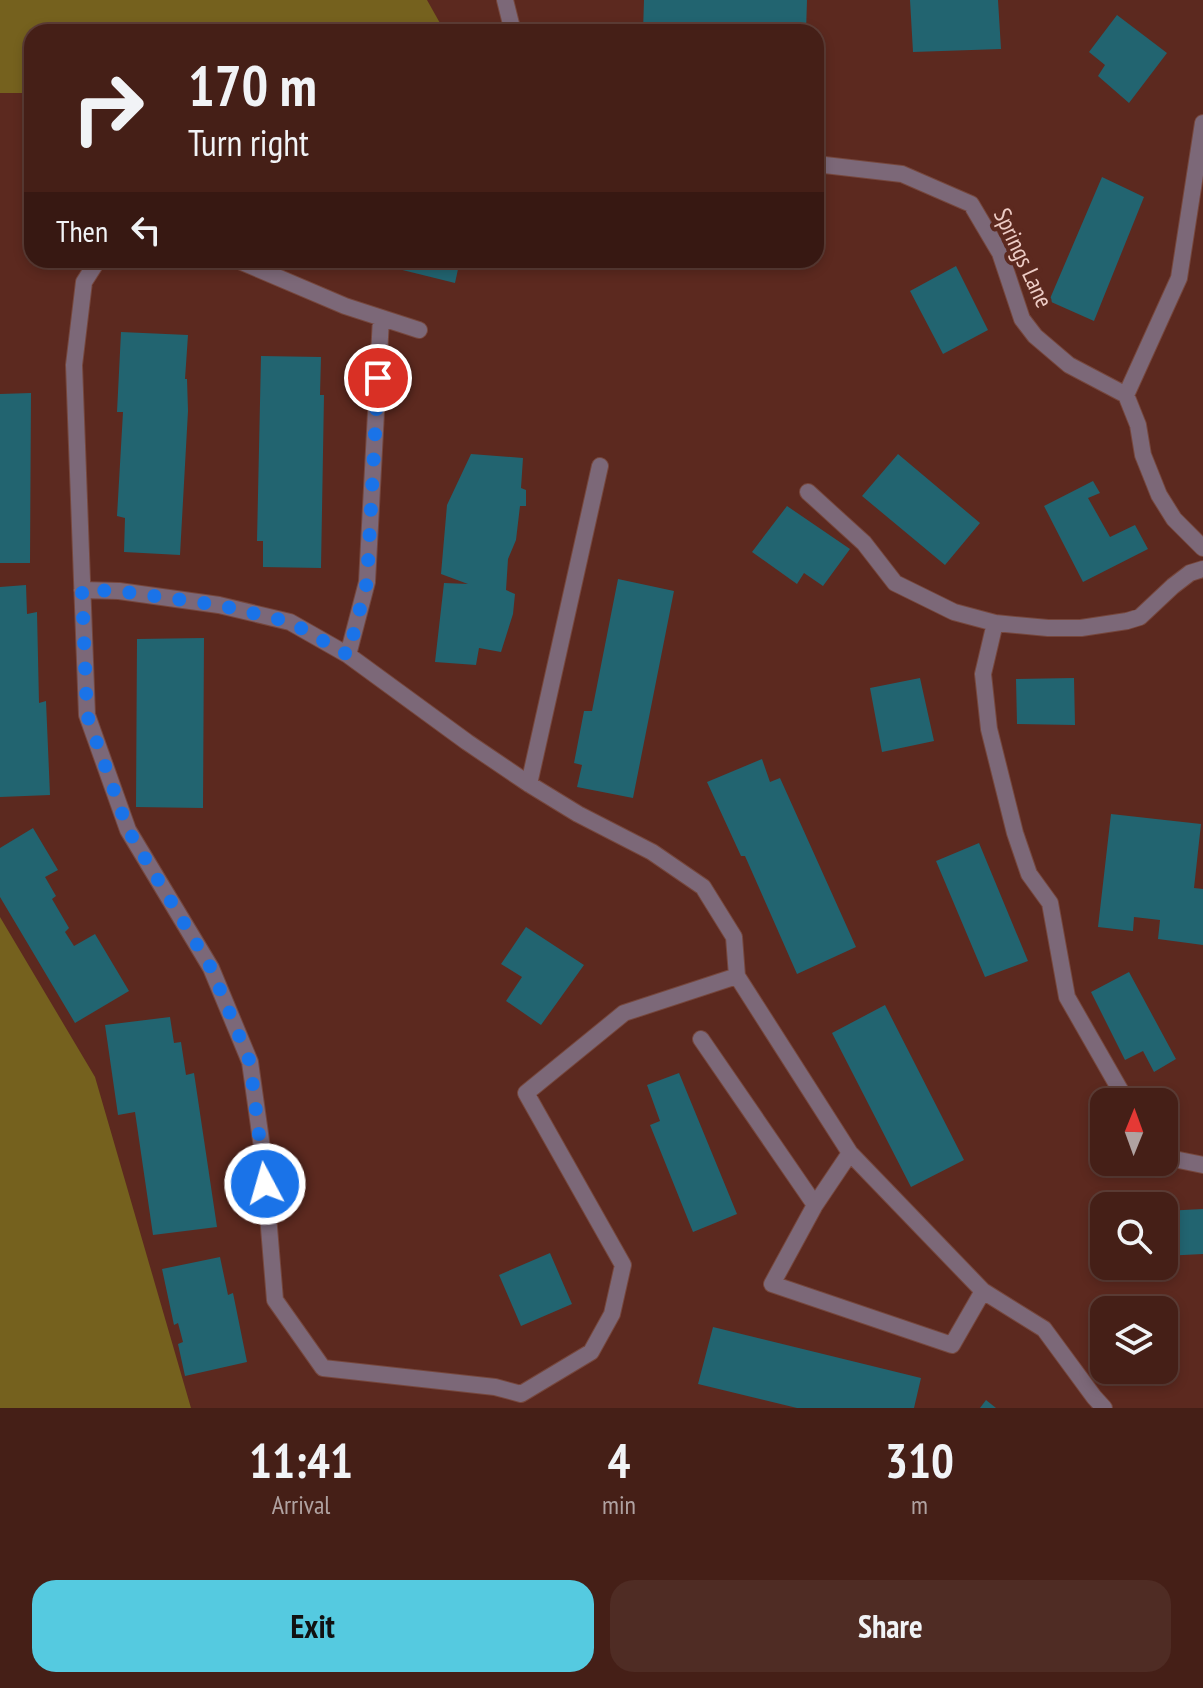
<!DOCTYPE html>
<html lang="en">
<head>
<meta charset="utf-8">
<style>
	body { margin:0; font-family:"PT Sans Narrow",sans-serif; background:#4f2c24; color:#f1f3f6; height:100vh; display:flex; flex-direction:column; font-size:30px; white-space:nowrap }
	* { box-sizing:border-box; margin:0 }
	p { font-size:26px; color:#b0a2a1 }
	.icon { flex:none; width:44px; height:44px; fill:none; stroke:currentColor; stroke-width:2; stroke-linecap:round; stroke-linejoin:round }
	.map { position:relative; height:1408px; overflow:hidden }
	.sheet { display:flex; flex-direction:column; background:#451f17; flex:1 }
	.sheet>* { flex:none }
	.hud { position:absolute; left:24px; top:24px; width:800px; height:244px; border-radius:24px; box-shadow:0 4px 12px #0003,0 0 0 2px #5d3d36; background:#451f17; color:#f1f3f6; overflow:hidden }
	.needle { width:52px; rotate:1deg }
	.fabs { position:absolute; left:1090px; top:1088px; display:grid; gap:16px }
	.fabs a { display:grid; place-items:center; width:88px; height:88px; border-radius:16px; background:#451f17; box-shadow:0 4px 12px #0003,0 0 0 2px #5d3d36; font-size:40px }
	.pin { position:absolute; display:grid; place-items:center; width:68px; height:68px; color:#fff; margin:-34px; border:4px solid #fff; border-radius:50%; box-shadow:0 2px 8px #0007 }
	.me { position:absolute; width:88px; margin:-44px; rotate:354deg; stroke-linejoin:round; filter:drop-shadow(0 0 6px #0008) }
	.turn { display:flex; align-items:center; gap:28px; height:168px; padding:0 32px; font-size:36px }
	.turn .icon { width:104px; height:104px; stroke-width:2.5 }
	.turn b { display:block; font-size:56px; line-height:68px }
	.then { display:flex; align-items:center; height:76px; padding:0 32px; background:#0003; gap:16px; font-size:30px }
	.eta { display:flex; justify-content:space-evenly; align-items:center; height:136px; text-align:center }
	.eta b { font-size:48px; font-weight:600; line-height:56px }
	.cta { display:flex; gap:16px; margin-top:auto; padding:16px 32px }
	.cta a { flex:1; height:92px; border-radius:24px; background:#55cae0; color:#111; font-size:32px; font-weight:600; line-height:92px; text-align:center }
	.cta a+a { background:#4f2c24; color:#f1f3f6 }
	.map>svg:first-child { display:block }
</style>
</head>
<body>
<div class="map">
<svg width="1203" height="1408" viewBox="0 0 1203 1408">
	<rect width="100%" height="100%" fill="#5c291f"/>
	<path fill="#75611e" d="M0,0H427L445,32H32V93H0Z
		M0,917L95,1077L191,1408H0Z"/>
	<path fill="#226470" d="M644,0H807L806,32H643Z
		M910,0H998L1001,49L913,52Z
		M1117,15L1167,53L1129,103L1098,76L1105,65L1089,52Z
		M1102,177L1144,197L1094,321L1049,301Z
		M362,260H460L455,283Z
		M956,266L988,330L943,354L910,291Z
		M121,332L188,335L185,379H187L188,411L180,555L124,552L125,518L117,516L123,412H117Z
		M261,356L321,357L320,395H324L321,568L263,567V541H257Z
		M31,393L30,563H0V394Z
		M471,454L523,458L521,488L526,490V506H520L516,540L508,559L506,590L515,594L513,614L501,652L479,648L476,665L435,662L444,583L468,584L441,574L447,505Z
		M898,454L980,523L945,565L862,496Z
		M1093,481L1100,493L1088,498L1110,537L1135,525L1148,549L1083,582L1044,506Z
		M787,506L850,549L823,586L804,573L797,584L752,552Z
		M618,579L674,591L633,798L577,787L582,765L574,763L584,711H592Z
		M26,585L27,614L37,612L39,703L46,701L50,795L0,797V587Z
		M204,638L203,808L136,807L137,639Z
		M920,678L934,741L882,752L870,688Z
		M1074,678L1075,725L1017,724L1016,679Z
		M762,759L770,782L780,778L856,947L797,974L745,856H741L707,782Z
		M1111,814L1201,824L1194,888L1203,889V945L1158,939L1160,920L1134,917L1133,931L1098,927Z
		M33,828L58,870L45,877L56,896L52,899L69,928L65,932L74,946L95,934L129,991L75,1023L0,897V848Z
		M979,843L1028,961L985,977L936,861Z
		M526,927L584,965L541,1025L506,1001L522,977L501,964Z
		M1129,972L1176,1059L1154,1072L1143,1051L1125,1060L1091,992Z
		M885,1005L964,1160L911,1187L832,1033Z
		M170,1017L174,1043L181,1042L186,1075L194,1073L217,1227L153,1235L135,1112L118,1115L105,1025Z
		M679,1073L737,1214L693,1232L650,1125L660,1121L647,1085Z
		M1203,1209V1254L1164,1256V1211Z
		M550,1253L572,1304L521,1326L499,1275Z
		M220,1257L228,1295L233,1293L247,1362L185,1376L178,1344L183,1342L178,1323L174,1325L162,1269Z
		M713,1327L921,1378L914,1408H797L698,1384Z
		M986,1400L996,1408H980Z"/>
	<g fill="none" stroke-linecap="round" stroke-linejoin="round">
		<g stroke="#76473d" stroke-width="18">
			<path id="street" d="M505,0L513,32
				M816,164L902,174L971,204L1000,253L1022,319L1035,336L1069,365L1126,395L1138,425L1143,455L1159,495L1174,519L1203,548
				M98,260L84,282L74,365L87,715L128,830L211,968L250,1062L263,1155L275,1300L323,1368L495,1387L521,1394L591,1352L612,1314L623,1265L526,1093L624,1013L737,976
				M237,260L345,306L419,330
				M1126,395L1179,278L1203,123
				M808,492L864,543L895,583L954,612L995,623L1048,628H1081L1127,621L1140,617L1173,586L1190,573L1203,569
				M82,590L119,591L219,605L290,622L348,655L367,582L381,318
				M995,623L983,674L989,729L1015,833L1029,874L1050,903L1067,997L1127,1102
				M348,655L467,742L529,784L578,814L652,852L703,887L734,937L737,976L850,1153L815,1205L772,1284L952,1345L983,1291L850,1153
				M529,784L600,466
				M701,1039L815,1205
				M1164,1157L1203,1165
				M983,1291L1044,1329L1094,1397L1104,1408"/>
		</g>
		<use href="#street" stroke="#7c6878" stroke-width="16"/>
	</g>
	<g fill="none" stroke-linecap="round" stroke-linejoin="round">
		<path stroke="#1a73e8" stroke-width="14" stroke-dasharray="0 25.2" d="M265,1184L250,1062L211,968L128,830L87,715L82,590L119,591L219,605L290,622L348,655L367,582L378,378"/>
	</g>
	<g text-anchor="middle" stroke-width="8" stroke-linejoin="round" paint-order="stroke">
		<g font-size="24" fill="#eecdc6" stroke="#5c291f">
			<text transform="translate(1023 258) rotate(65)" y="8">Springs Lane</text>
		</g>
	</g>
</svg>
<div class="fabs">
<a><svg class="needle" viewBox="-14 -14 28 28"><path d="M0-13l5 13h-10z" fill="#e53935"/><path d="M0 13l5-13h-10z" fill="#b0a2a1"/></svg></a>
<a><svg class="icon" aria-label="search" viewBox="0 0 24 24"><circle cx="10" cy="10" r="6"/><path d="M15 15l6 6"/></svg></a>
<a><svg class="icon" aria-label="layers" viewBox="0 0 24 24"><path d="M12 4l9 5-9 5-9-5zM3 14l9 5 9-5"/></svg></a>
</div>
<div class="pin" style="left:378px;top:378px;background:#d93025"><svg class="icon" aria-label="arrive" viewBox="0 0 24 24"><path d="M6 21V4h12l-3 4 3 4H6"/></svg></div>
<svg class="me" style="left:265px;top:1184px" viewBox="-20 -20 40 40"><circle r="17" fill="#1a73e8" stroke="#fff" stroke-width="3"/><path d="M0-11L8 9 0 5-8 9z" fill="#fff"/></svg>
<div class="hud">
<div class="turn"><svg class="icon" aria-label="right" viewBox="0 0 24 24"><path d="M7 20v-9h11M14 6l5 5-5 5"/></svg><div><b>170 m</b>Turn right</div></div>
<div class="then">Then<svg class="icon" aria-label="left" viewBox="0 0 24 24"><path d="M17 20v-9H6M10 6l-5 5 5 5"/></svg></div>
</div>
</div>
<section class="sheet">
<div class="eta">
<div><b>11:41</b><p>Arrival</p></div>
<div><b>4</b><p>min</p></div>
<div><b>310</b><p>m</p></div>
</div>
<div class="cta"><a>Exit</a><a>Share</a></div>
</section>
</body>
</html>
